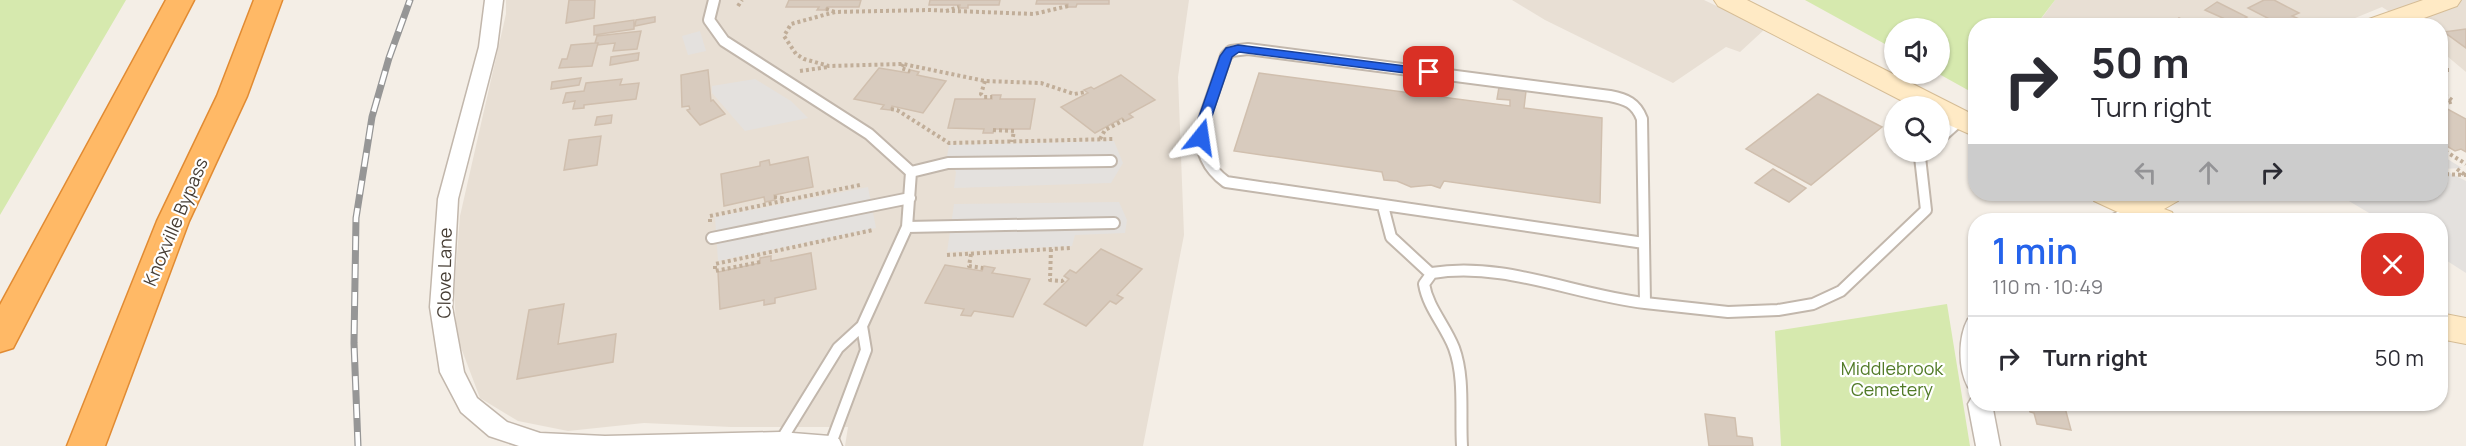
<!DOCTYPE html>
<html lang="en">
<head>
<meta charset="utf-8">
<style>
	body { margin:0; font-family:Manrope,sans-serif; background:#f7f7f7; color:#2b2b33; height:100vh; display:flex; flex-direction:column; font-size:22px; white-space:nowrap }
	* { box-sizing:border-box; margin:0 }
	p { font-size:20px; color:#7c7c81 }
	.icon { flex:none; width:33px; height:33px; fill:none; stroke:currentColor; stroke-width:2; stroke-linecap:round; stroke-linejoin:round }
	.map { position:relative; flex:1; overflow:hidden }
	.drawer { position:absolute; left:1968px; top:213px; width:480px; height:198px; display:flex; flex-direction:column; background:#fff; border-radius:24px; box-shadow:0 2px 4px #0004 }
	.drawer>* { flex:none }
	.banner { position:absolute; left:1968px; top:18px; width:480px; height:183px; border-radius:24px; box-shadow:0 2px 4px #0004; background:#fff; color:#2b2b33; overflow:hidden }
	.buttons { position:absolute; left:1884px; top:18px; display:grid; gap:12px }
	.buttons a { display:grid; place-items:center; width:66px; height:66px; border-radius:50%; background:#fff; box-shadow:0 2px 4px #0004; font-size:30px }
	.pin { position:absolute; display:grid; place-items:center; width:51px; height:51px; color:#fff; margin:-26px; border-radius:12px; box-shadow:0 3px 9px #0006 }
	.me { position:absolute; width:66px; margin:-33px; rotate:15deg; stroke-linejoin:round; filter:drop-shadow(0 0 4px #0008) }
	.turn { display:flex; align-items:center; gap:21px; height:126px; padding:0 24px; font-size:27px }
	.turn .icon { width:78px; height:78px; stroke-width:2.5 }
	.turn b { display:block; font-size:42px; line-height:51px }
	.lanes { display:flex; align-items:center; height:57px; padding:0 24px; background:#0003; justify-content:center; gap:30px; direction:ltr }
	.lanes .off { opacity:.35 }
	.round { display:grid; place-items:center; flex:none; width:63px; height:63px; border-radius:24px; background:#f7f7f7 }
	.headline { display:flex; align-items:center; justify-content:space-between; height:102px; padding:0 24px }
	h1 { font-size:36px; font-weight:600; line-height:45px; color:#2563eb }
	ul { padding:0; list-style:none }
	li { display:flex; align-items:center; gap:18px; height:84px; padding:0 24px; border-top:2px solid #e1e1e2 }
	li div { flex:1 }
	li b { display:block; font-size:22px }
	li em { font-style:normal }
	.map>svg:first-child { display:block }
</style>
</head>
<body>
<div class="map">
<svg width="2466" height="446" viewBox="0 0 2466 446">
	<rect width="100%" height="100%" fill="#f4eee6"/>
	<path fill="#e8dfd4" d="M506,0H1189L1178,77L1184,235L1143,446H845L848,427H731L644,423L568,431L518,421L480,398L457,337L454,294L460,216L506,14Z
		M1512,0H1704L1765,29L1740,52L1726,47L1673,83L1545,20Z
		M2055,0H2466V72L2441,51L2440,26L2410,25L2382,7L2338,25L2036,26Z"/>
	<path fill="#d6e9ae" d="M0,0H126L0,215Z
		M1805,0H2055L2036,25L1976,26L1975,94L1939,74L1940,28H1894V49Z
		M1947,304L1970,446H1781L1775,331Z"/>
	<path fill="#e4e1de" d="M700,31L706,51L688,55L682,36Z
		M755,79L791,101L808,118L745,131L712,93V86Z
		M1114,141L1123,163L1111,183L954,188L956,172L947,156L949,145Z
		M2441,155L2462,168L2442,169L2466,181V273L2441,257L2440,220H2381L2337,194H2440Z
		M868,187L876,228L718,261L715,217Z
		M1119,202L1127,220L1125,233L1075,235L1072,246L947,252L954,204Z"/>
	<path fill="#d8cbbe" stroke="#d0bfae" stroke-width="1.5" d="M569,0H595L594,18L566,23Z
		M789,0H861L859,7H827L825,10H817L819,7H786Z
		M930,0H1000L999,5H968V8H959L960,5H929Z
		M1037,0H1109V4H1077L1076,7H1068V4H1036Z
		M2264,0H2274L2299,13L2292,16L2297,18L2287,23L2282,21L2277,23L2248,8Z
		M2217,2L2247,17L2236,24L2205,10Z
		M655,17V22L635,26L636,20Z
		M2179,18L2196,26H2169Z
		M634,20V29L594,35V26Z
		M2466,29V48L2444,32Z
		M641,31L637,49L613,51L615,43L598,45V43H595L597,36Z
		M595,43H598L592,66L559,68L562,59H567L571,45Z
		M639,53L638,60L610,65L611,57Z
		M879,68L909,73L911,70L919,72L917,75L946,81L923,113L892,106L890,110L881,109L884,105L854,99Z
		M708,70L711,101L713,100L725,114L700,125L687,110L690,109L689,106L682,107L681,75Z
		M1259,73L1510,106V100L1497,99L1499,87L1526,91L1524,108L1602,118L1600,203L1444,181L1440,188L1431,185L1411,187L1397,181L1384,180L1382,172L1234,151Z
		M1121,75L1155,100L1129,114L1133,117L1125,121L1122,118L1095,133L1061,107L1088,93L1084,90L1091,87L1094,89Z
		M581,78L579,85L551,89L552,82Z
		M622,79L620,85L639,83L636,99L584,105V108L573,109L575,101L563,103L566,93L584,91L586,83Z
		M1818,94L1882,127L1811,185L1746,149Z
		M992,95H1001L1000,99H1035L1030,129H994L993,133H983L984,129L948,128L955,99H992Z
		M2440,105L2466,119V152L2461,149L2455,151L2440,142Z
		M612,115L611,123L595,125L597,117Z
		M601,136L597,165L564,170L569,140Z
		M808,157L813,187L774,195L775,200L765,202L764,197L724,206L721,174L760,166V162L769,160L770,165Z
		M1773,169L1806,188L1789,202L1755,183Z
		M1101,249L1142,269L1117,295L1123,298L1116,304L1110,301L1086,326L1044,304L1069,279L1064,276L1070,270L1076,273Z
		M811,253L816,289L775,298V303L764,305V300L720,309L718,272L760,263V258L771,256V261Z
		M945,265L982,271L984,266L995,268L992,273L1030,279L1013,317L974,311L971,316L961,315L964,309L925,303Z
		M564,304L558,344L616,334L613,362L517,379L529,310Z
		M2032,404H2064L2071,430L2037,424L2034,413L2030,412L2028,405L2032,406Z
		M1705,414L1735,418L1737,436L1752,438L1753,446H1709Z"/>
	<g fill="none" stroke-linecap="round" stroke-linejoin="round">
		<g stroke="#c2b7ac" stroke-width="14">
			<path id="lane" d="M714,0L709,20L724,41L869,134L911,172L948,163L1111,161
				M1940,138L1960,120
				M1383,206L1391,237L1430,273
				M907,227L1114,223
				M712,238L910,198
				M1645,303L1728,312L1778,310L1813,304L1841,291L1926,210L1920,157L1923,152
				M780,442L838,348L862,326L907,227L911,172
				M830,446L866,350L862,326
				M1462,446C1460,414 1465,378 1454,348C1445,325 1428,308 1424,284L1432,273C1504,261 1574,295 1645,303L1642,119C1636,103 1626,99 1610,96L1248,49L1231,51L1226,56L1201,128C1200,151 1207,168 1226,182L1644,243"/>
		</g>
		<g stroke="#c2b7ac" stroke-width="3">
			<path id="street" d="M485,0H503L497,47L458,199L452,307L464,372L477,398L507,422L540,433L605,436L780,432L830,436L839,439L842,446H519L489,436L461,412L440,372L430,307L438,199L479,47Z
				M2137,203L2144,205L2147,210C2139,224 2121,221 2108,220L2111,215Z
				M1976,317V390L1968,387C1958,369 1958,337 1968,319Z
				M1976,396V404H1992L2000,446H1976L1968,404L1972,397Z"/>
		</g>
		<g stroke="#d5bc95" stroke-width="2">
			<path id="secondary" d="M1714,0H1747L1976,116V137L1940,121V106H1912L1718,6Z
				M2423,0H2461L2457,6L2402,26H2362L2366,20Z
				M2090,194H2131L2137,196L2143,194H2182L2178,201L2164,209L2172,212L2176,220H2135L2094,201Z
				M2440,313L2466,318V344L2440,339Z"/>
		</g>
		<g stroke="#e18b33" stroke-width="3">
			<path id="highway" d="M166,0H194L13,348L0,352V305Z
				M254,0H282L247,96L189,221L105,446H67L157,221L217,96Z"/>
		</g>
		<path stroke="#c1ae99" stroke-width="4" stroke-dasharray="3 3" stroke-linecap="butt" d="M738,6L742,0
			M1068,6L1034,14L928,10L835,12L791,24L784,36L796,54L804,59L829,66L903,64L985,81L1041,83L1074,94L1086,92
			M826,9L835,12
			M946,11L959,7
			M903,64L901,68L910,71
			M2440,70H2449
			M800,71L828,67
			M985,81L981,94L984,97H992
			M2440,91L2453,101L2442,105
			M891,109L897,110L949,143L1113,139
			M993,130L1014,131L1012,142
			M1100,139L1105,130L1124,120
			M2440,148L2466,164
			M2457,169L2465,175
			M2440,174L2466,175
			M774,197L782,198V202
			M710,222V216L860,185
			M1051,249L1050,280L1062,281L1066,278
			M971,254L969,266L983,268
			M947,255L1070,248
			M760,262L715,271V264L873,230"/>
		<use href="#lane" stroke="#fff" stroke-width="10"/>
		<use href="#street" fill="#fff" fill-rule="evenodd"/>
		<use href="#secondary" fill="#ffeac5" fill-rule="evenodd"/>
		<use href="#highway" fill="#ffb966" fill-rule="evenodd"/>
		<g stroke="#969696" stroke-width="7">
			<path id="rail" d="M358,446L354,343L356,218L372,117L389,58L410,0"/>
		</g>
		<use href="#rail" stroke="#fff" stroke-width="4.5" stroke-dasharray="14" stroke-linecap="butt"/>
	</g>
	<path fill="#2563eb" stroke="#184099" stroke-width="1.5" d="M1238,45L1429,69L1435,72L1429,76L1239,52L1232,57L1208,128L1207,137L1201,141L1196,140L1195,128L1220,56L1226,48Z"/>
	<g text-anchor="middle" stroke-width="4.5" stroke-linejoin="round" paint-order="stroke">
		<g font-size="18" fill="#473e35" stroke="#fff">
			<text transform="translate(176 222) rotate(-67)" y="6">Knoxville Bypass</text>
			<text transform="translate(445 273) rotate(-89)" y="6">Clove Lane</text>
		</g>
		<g font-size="18" fill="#517a27" stroke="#fff">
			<text x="1892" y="375">Middlebrook<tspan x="1892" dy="21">Cemetery</tspan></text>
		</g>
	</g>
</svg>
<div class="buttons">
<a><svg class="icon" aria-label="sound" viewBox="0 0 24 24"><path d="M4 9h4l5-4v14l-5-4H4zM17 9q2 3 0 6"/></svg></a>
<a><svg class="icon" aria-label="search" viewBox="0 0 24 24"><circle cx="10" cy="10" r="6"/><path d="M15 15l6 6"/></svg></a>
</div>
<div class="pin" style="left:1429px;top:72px;background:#d93025"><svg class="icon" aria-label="arrive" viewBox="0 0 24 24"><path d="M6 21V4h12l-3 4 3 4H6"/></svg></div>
<svg class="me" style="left:1201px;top:137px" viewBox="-20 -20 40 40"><path d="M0-17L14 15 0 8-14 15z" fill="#2563eb" stroke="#fff" stroke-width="4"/></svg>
<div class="banner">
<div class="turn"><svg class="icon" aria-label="right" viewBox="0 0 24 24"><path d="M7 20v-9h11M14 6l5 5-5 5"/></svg><div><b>50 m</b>Turn right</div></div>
<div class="lanes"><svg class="icon off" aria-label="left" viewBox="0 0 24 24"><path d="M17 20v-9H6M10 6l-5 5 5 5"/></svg><svg class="icon off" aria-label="ahead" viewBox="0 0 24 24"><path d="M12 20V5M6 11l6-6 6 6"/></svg><svg class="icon" aria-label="right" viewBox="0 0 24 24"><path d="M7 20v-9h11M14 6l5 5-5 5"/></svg></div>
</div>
<section class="drawer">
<div class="headline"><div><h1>1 min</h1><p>110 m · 10:49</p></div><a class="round" style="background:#d93025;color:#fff"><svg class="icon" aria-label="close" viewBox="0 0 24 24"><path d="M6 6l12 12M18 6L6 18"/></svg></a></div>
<ul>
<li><svg class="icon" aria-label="right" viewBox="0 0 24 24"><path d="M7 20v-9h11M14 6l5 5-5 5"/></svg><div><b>Turn right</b></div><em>50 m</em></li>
</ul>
</section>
</div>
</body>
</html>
